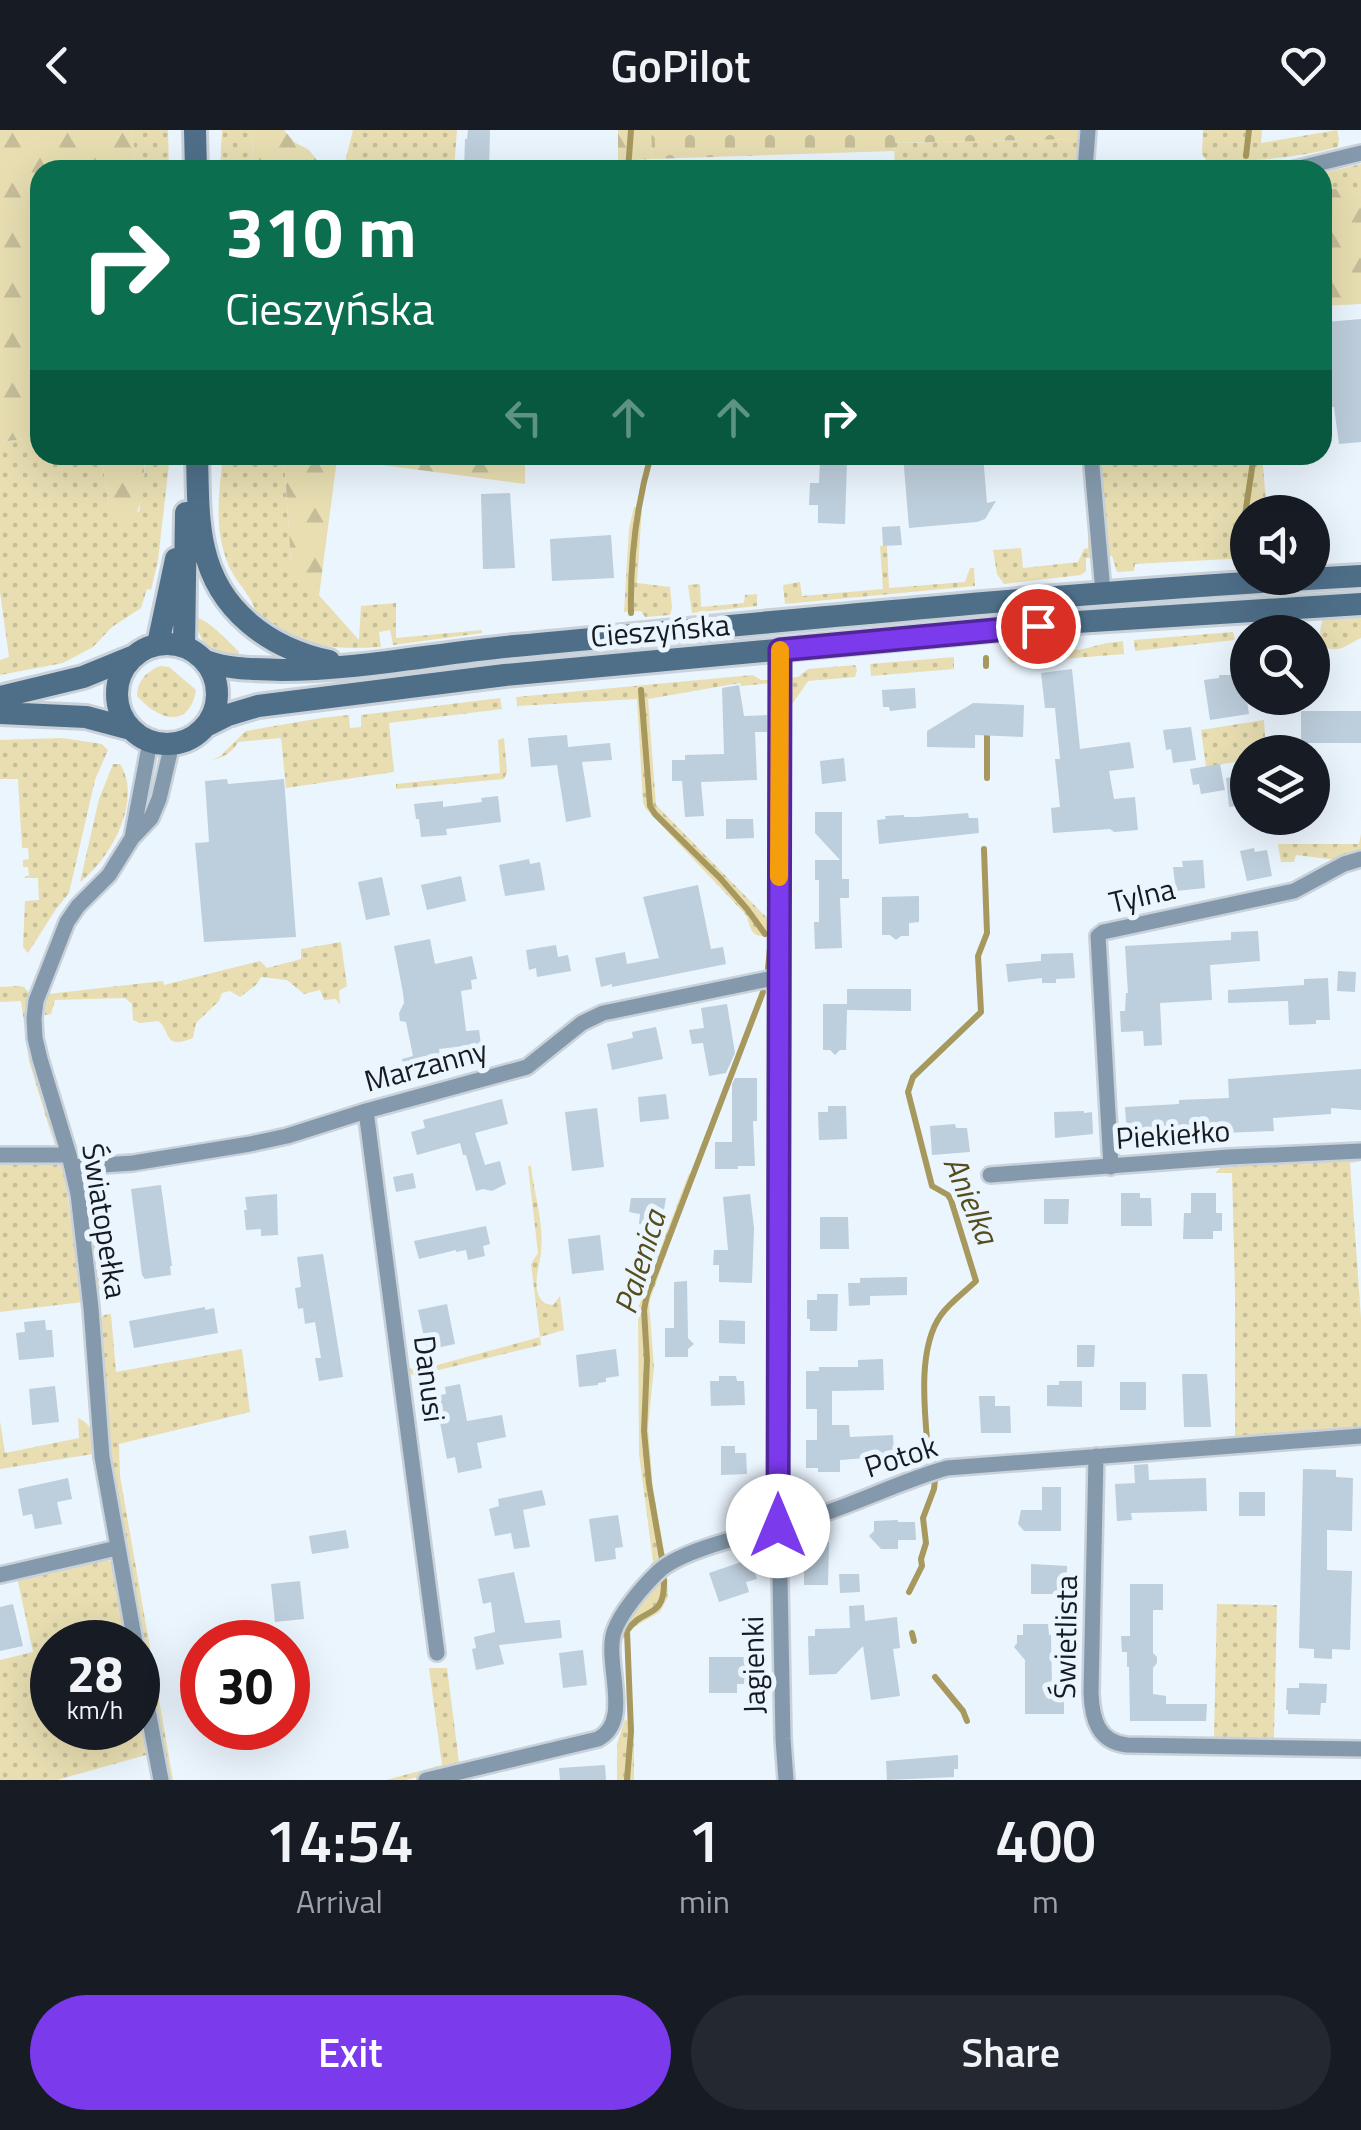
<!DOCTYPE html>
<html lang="en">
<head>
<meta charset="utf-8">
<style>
	body { margin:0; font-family:"Titillium Web",sans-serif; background:#242831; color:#f1f3f6; height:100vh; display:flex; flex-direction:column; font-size:38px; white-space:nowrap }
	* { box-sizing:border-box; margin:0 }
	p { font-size:32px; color:#9ea1a6 }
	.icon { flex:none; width:55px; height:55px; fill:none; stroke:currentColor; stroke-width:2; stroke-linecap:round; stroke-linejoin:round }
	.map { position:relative; height:1650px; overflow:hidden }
	.side { display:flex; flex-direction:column; background:#171b24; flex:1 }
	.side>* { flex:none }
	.hud { position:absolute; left:30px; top:30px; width:1302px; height:305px; border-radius:30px; box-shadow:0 10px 40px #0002; background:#0b6e4f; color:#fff; overflow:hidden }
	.tools { position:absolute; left:1230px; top:365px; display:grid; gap:20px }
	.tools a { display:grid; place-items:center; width:100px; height:100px; border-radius:50%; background:#171b24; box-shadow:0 10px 40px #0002; font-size:50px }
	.speed { position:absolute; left:30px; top:1490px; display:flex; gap:20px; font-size:50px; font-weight:700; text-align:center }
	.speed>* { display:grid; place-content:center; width:130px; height:130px; border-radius:50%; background:#171b24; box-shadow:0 10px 40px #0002; line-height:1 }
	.speed small { font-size:25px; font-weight:400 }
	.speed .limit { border:15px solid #d22; background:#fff; color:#111 }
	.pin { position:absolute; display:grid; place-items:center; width:85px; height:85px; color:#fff; margin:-42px; border:5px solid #fff; border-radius:50%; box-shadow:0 2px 10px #0007 }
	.me { position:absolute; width:110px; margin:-55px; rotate:0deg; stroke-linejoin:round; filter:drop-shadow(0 0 8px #0008) }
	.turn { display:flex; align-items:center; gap:35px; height:210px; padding:0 30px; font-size:45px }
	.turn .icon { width:130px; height:130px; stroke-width:2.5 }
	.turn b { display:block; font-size:70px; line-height:85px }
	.lanes { display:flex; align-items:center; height:95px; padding:0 30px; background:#0003; justify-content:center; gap:50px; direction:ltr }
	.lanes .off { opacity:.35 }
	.eta { display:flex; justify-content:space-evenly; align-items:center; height:170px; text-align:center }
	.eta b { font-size:60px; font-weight:600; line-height:70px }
	.primary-button { display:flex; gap:20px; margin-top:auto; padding:20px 30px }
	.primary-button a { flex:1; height:115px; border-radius:60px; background:#7c3aed; color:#fff; font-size:40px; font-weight:600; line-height:115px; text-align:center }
	.primary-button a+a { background:#242831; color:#f1f3f6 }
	header { display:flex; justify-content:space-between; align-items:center; height:130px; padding:0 30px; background:#171b24; font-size:45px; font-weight:600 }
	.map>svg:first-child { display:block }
</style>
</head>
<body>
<header><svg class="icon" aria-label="back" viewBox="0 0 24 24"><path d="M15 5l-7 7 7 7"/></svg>GoPilot<svg class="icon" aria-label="heart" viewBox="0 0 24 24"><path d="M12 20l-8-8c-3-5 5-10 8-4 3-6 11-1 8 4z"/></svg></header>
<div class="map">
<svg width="1361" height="1650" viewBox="0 0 1361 1650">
	<defs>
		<pattern id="grass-dots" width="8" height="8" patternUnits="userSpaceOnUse" patternTransform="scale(2.5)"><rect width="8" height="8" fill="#e8deb2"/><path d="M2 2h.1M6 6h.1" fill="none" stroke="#c6be99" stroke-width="1.8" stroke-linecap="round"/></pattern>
		<pattern id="forest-firs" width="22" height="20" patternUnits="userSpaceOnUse" patternTransform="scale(2.5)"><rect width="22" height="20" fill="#e8deb2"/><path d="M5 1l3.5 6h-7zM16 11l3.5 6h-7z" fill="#c6be99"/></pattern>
		<pattern id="cemetery-stones" width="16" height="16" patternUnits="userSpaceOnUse" patternTransform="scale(2.5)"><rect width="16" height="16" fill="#e8deb2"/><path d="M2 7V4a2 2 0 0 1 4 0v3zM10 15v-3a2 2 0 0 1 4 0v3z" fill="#c6be99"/></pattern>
	</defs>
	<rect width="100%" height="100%" fill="#ebf5fe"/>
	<path fill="url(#grass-dots)" d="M132,0H168L169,40H136Z
		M222,0H252L253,40H220Z
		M353,0H457L454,40H343Z
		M1203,0H1262L1261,13L1337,0L1339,9L1338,17C1295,28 1252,32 1207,31L1202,24Z
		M1079,9L1078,40H895L894,13Z
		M1361,34V65L1345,60L1323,62L1322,43Z
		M40,307V325H101L109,372L139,382L145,339L144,325H170L158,430L151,460L147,459L141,478L112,497L93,517L63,533L0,545V530L9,527L0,462V312Z
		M223,325H284L291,434L359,510L361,476L396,473V508L482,500V503L393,515L390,500L379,502L381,517C330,520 297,517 256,484C253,466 236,453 229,436C213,399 219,363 223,325Z
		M1096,325H1262L1267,382H1248L1247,428L1135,434L1134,441L1117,442L1112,426H1105Z
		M634,377L642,378L637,453L670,457L672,478L670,485L645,487L641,481L624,482L629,399Z
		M1088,402H1091L1092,428H1086V441L1081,445L1004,454L997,444L993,420L1021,418L1023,438L1078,432L1084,419L1088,418Z
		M880,416H887L889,458L965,452L970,438H974L975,456L785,474L783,455L800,452L802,466L883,459Z
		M700,454L701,477L744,473L745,465L757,464V476L692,483L688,455Z
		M1361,483V508C1354,511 1345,518 1338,519C1318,522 1318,501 1323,489Z
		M194,486C211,492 226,509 239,522V527C210,524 200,515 194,486Z
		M1233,502L1235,510L1135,521L1134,510Z
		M1123,511L1124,524L1012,533L1008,528L1010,522L1043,518L1079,520L1107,513Z
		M954,527V539L871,546L870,534Z
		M855,535L857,540L855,547L808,551L791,576L790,623L788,621L787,548L798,547L808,539Z
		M160,536L169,537L196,560C189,601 157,589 137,566C137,551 147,541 160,536Z
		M753,545L761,550H771V553L741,556L740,553L648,569L656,675L770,791V804C754,810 750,801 747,786L646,679L643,673L637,569L518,576V580L516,567Z
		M500,568L502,579L389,593L394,642L286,658L281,608L238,612C233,622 223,628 212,630L219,627L246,601L321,588L349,585L350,598L361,597V585Z
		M1264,590L1266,622H1248L1247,630L1206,637L1201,600Z
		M62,608L102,614L108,620L95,650L69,763L56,779L28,823L23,817L25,771L39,770L38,748H23L29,745L28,737H23V730L29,729L28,718H22L18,649H0V610Z
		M504,608L507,642L504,649L396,659V654L500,643L498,610Z
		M113,634H120C143,670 111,728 80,752L99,669Z
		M1361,704V723L1337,730L1296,725L1294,732H1281L1278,714H1359Z
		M341,812L347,856L339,861L340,875L336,869L324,870L320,860L304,864L287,850L261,847L256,855L240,867L230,861L222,863L219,871L196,893L193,908C163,920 172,902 158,891L140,893L133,890L132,874L125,868L55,870L51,884L45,885L44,871L48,864L163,851L164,855L260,831L267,838L301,829V819Z
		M19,856L24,857L30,864L27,898L29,915L55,1017L29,931L21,871L0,872V857Z
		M1361,1026V1031L1350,1033L1361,1188V1300L1235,1311V1160L1232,1043H1215L1224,1034Z
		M0,1029L63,1034L83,1172L0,1182Z
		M528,1036H531C534,1064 544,1092 541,1122C540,1135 532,1155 540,1168C544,1174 547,1174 553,1175L560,1166L564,1200L540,1207L541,1215L419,1245H413L406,1241L403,1205L407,1236L415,1241L540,1207L531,1134L538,1123Z
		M689,1043L692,1051L649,1173L654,1237L648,1297L653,1359L665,1426L682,1418L764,1391L770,1384L771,1315L773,1318L772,1387L765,1393L656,1438L648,1439L653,1431L639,1324L638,1178Z
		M92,1044L102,1159L95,1160L83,1053L85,1047Z
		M111,1184L116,1242L242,1219L250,1282L119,1314L120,1346L173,1650H168L160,1612L110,1339L98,1193L104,1185Z
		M78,1288C92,1294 94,1306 95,1320L93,1324L0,1339V1291L5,1323L79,1308Z
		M104,1427L112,1433L126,1512H52V1598H138V1575L146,1625L57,1650H0V1530L33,1522L17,1447Z
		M667,1442L668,1467L660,1482L632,1498L620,1513C624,1490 649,1455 667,1442Z
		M1217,1474L1277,1475L1274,1609L1272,1610L1178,1611L1167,1607H1214Z
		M429,1538H447L459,1632L595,1602L557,1614L406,1650H386L442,1635Z
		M625,1589L634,1597V1650H617V1614Z"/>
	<path fill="url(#forest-firs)" d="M0,0H132L136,40H40V307L0,312Z
		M252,0H284L294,12L309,20L325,40H253Z
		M618,0H651L652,29L635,30L634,40H618Z
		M1334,59L1345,60L1361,65V174L1323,176V62Z
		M101,325H144C145,345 145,376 131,390L120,388L109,372Z
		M284,325H525V354L337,329L319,466L291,434Z"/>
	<path fill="url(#cemetery-stones)" d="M651,0H1079V9L895,13L894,21L652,29Z"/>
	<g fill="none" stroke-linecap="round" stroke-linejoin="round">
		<path stroke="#a7995d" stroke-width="6" d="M1246,26L1249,0
			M628,40L631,0
			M1239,425L1254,325
			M631,483C630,429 636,377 651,325
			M986,536V528
			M641,560L650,676L655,684L720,748L747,779L765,804
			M987,600V648
			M768,839L770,818
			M929,1334C926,1291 915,1221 941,1185C950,1172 965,1162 976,1151L951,1070L948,1065L932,1056L908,962L913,947L981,882L978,826L987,803L984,719
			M662,1429L649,1354L644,1301L647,1230L644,1180L647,1165L763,862
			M909,1462L922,1436L921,1429L926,1413L923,1388L934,1359L935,1350
			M912,1503L914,1511
			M935,1547L963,1581L967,1591
			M627,1650L631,1601L627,1501C643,1476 665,1491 664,1450"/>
	</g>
	<path fill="#bdcedc" d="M468,0H490L489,40H464L465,9H467Z
		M1361,189V312L1339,314L1334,277L1322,278V207H1328L1326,192Z
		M903,325H983L987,373L996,371L985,389L977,392L909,398Z
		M820,330L847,331L845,394L818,393V375H809L810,353H819Z
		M510,363L515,438L483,439L481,364Z
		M900,396L902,415L883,416L882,397Z
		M611,405L614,448L552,451L550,409Z
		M1072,539L1080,619L1130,612L1134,638L1109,641L1114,669L1135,667L1138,700L1114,702L1110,699L1053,703L1051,678L1060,677L1055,629H1060L1055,578H1045L1041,543Z
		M1219,545H1243L1249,584L1210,590L1204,550L1219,548Z
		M739,555L744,586L767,585V602H755L757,650L701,652L704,686L685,687L682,651H672V630H685V625L724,624L722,558Z
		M915,558L916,578L890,581L889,577H883L882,560Z
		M973,573L1024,575L1023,607L975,605V618L927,617V601Z
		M1301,581H1361V613H1301Z
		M1191,597L1196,630L1173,633L1171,619L1166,620L1163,600Z
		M567,605L568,617L610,613L612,630L582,632L591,687L566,692L557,635L531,637L528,608Z
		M844,628L846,651L822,654L820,631Z
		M1220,634L1225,660L1201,664L1199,654L1193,655L1190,639Z
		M1248,645V675L1229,677L1226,648Z
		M227,649L228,654L284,649L296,807L204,812L195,713L209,712L205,651Z
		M498,666L501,692L446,699L447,705L421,707L419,689H416L414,674L443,671V677L482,672L481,668Z
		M815,682H842V749H849V768H840L842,818L815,819L814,792H819V750H815V730H840L815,703Z
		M968,683L969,688H978L979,703L879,714L877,690L886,689L885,686L904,685V687H917Z
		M726,689H753L754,708L726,709Z
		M1254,718L1255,722L1267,720L1272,746L1247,751L1240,721Z
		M529,729L530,734L540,732L545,760L505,766L499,735Z
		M1203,730L1205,758L1176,761L1173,737H1183L1182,731Z
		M461,746L466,771L427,780L421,755Z
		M382,747L390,785L366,790L358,752Z
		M698,755L711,819L723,817L726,834L612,857V854L601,857L595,828L625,822L627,834L659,828L643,767Z
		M919,766V792L909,793V806H901L896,810L890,805H882V767Z
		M1258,801L1260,831L1210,835L1212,870L1160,873L1162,915L1144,916L1143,901L1121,902L1120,881H1125L1126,863H1128L1125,816L1231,810V802Z
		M430,809L435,834L472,826L477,849L471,850L472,859L461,861L466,901L479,900L481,914L439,919L442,935L429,937L430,941L406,946L402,929L413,926L406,892L400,891L399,883L404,873L403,863L394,816Z
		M556,815L558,827L568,825L571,841L537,847L536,838L529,840L526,820Z
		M1073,823L1075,848L1056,849V853H1042V848L1008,852L1006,834L1041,831V824Z
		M1338,841L1356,842L1355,862L1337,861Z
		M1328,848L1330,890H1316V894L1289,895L1288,871L1228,873V860L1304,855V849Z
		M847,859H911V881L847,880L846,920H840L835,925L830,920H823V874H847Z
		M727,874L735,923L726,943L709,946L703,913L692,914L689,900L704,898L701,878Z
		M656,897L663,929L612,940L607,914L633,908L632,902Z
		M1361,939V980L1331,978V984L1273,988L1274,1001L1127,1007L1125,977L1179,974V970L1229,968L1228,949Z
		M735,948H757V991H753L755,1036H738V1039H715V1012H732V954Z
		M666,964L669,989L640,992L638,967Z
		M502,969L508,994L475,1003L485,1035L500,1031L506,1054L492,1061L483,1059L476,1061L466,1025H463L460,1013L417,1025L411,1002L425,998L423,990Z
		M828,976H846L847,1009L819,1010L818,982H828Z
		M597,978L604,1037L572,1041L565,982Z
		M1084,981V983L1092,982L1093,1004L1055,1008L1054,982Z
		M955,994L956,998H967L970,1022L932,1025L930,996Z
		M413,1043L416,1058L396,1062L393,1047Z
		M161,1055L172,1136H170L171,1145L145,1149L142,1145L131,1059Z
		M1121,1063H1140V1068H1151L1152,1096H1121Z
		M1191,1063H1216V1083H1222V1101H1213V1109H1183L1184,1083H1191Z
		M277,1064L278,1105L261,1106V1099L246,1100L244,1080H247L245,1067Z
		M750,1064L754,1098L752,1153L719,1152V1135H713L714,1120H728L723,1067Z
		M631,1068H666L661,1097L639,1094L640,1084L629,1082Z
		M1044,1069H1069L1068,1094H1044Z
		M820,1087H848L849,1119H820Z
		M486,1096L490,1114L483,1116L485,1126L468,1130L466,1120L456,1122V1120L419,1129L414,1111Z
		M600,1105L604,1140L572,1144L568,1109Z
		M323,1124L343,1247L319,1251L315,1228H321L315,1192L305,1194L303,1178L298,1179L295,1158L301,1157L297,1127Z
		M907,1147V1165L870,1166V1175L849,1176L848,1153H860V1148Z
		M687,1151L688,1208L694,1214L688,1219V1227H665V1198H674V1152Z
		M817,1164H838L837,1201H810V1189H807V1170H817Z
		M447,1174L455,1214L427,1220L418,1180Z
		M205,1177V1180L214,1178L218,1203L134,1218L129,1191Z
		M45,1190L46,1200H52L54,1227L19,1230L16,1203L25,1202L24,1192Z
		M719,1190L745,1191V1214L719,1213Z
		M1077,1215H1095L1094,1237H1077Z
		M616,1219L619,1246L606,1248V1252L598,1253V1255L579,1257L576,1225Z
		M883,1229L884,1260L832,1261V1295H849L850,1307L893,1305L894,1326L840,1330V1342H818V1338H806V1310H817V1279H806V1241H819V1237H858V1230Z
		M1182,1244H1207L1211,1297H1184Z
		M719,1246H736L737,1251H744L745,1275L711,1276L710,1251H719Z
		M1059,1251H1082V1277L1047,1276V1255H1059Z
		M1120,1252H1146V1280H1120Z
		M460,1254L467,1291L502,1285L506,1307L477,1313L482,1338L458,1343L455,1327L447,1329L435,1266L446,1264L445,1257Z
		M55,1256L59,1292L32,1295L29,1259Z
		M979,1266H995V1276H1010L1011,1303H981Z
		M721,1316H735V1323H746L747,1344L721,1345Z
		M1148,1334L1149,1350L1206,1348L1207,1381L1131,1383L1132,1390L1117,1391L1115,1354L1135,1353L1134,1335Z
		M1303,1339L1336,1340V1347L1353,1348L1352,1401L1327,1400V1440L1352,1441L1350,1520L1332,1519V1529L1314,1528V1519L1299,1518Z
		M68,1348L72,1369L57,1372L62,1394L35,1399L32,1384L23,1386L18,1359Z
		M1042,1357H1061V1401H1024L1018,1394L1021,1380H1042Z
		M542,1360L546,1375L523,1380L530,1417L514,1419L511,1403L495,1406L489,1379L499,1376L498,1369Z
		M1239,1362H1265V1386H1239Z
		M618,1385L623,1417L615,1418L616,1429L595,1432L589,1389Z
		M898,1390V1392H915L916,1410H898V1419H881L869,1406L874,1401V1391Z
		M346,1400L349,1418L312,1424L309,1406Z
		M811,1412H829L828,1455H804V1419H811Z
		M750,1429L757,1449L746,1452L749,1462L719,1472L709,1443Z
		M1031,1434L1067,1436V1452H1063V1464H1031Z
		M514,1442L525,1493L560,1490L562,1508L499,1515L504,1534L476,1540L472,1519L476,1518L474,1507L495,1502L491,1472L483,1474L478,1449Z
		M839,1444H859L860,1462L840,1463Z
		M300,1451L304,1489L275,1492L271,1454Z
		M1130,1454H1163V1480H1153V1523L1157,1527V1533L1153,1538V1564L1166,1566V1574H1207L1206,1591H1130L1129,1537H1127V1522H1122L1121,1506H1130Z
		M13,1474L23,1516L0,1521V1477Z
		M864,1475L865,1491L897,1487L900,1518L893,1519L900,1566L871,1570L863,1516L836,1544L809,1545L808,1506H815V1499L850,1498L849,1476Z
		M1023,1494H1048L1049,1505H1051L1052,1557H1064V1584H1025V1530L1014,1517L1017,1513V1505H1023Z
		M583,1520L587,1555L563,1558L559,1523Z
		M709,1527H749L750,1554H737V1563H709Z
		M1299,1553L1327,1554L1326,1573H1321L1320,1585L1288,1584V1580H1286L1287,1558H1299Z
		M958,1625V1639H954V1647L887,1650L886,1631Z
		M605,1635L606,1650H560L559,1638Z"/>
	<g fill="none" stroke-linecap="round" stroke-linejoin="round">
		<g stroke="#c9d2da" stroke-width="20">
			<path id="street" d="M1085,40L1088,0
				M1291,40L1361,23
				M1091,325L1103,462
				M780,520L779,1396L783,1609L786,1650
				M132,708L150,612
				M366,981L437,1523
				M0,1025H69
				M72,1037L133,1033L250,1014L287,1006L366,981L527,937L582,893L603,883L778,847
				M1111,1037L1098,806L1103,802L1294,761L1344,734L1361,729
				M990,1045L1229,1027L1361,1021
				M1096,1326L1091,1563C1092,1589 1098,1612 1127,1615L1361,1619
				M0,1445L117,1418
				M135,1512L102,1327L91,1178L78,1064L69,1025L40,929L35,908L34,888L36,871L67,792L78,776L109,745L132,708L151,688L159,669L172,614
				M138,1527L161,1650
				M426,1650L598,1609C633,1591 604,1534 614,1502C620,1483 644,1455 659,1441C686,1416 773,1400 810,1388C857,1374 900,1351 947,1338L1361,1306"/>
		</g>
		<g stroke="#c9d2da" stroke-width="28">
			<path id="secondary" d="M195,0L196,40
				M197,325C198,356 197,388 204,418C218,481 269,518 329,531
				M117 564a50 50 0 1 1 100 0a50 50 0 1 1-100 0Z
				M158,514L176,429
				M184,516L186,383
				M206,531C231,540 255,539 281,540C360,540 437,523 515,516C797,490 1078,461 1361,446
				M0,567L83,547L132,527
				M0,583L86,587L131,599
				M208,595L228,585L258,576L505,545L1077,492L1361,474"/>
		</g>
		<use href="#street" stroke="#849aac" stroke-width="15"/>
		<use href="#secondary" stroke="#4f6f89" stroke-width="22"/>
	</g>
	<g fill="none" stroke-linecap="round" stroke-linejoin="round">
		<g stroke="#51269a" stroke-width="25">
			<path id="route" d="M778,1396L780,520L1038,496"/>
		</g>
		<use href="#route" stroke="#7c3aed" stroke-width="18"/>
		<path stroke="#f59e0b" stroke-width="18" d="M779,747L780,520"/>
	</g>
	<g text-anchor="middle" stroke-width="10" stroke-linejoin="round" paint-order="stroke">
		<g font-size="30" fill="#151b20" stroke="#ebf5fe">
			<text transform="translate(660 501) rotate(-5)" y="10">Cieszyńska</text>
			<text transform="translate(1142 766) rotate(-13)" y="10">Tylna</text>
			<text transform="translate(426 936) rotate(-15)" y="10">Marzanny</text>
			<text transform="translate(1173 1005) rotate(-4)" y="10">Piekiełko</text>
			<text transform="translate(104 1091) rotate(81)" y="10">Światopełka</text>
			<text transform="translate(429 1249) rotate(83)" y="10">Danusi</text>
			<text transform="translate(901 1327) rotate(-18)" y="10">Potok</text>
			<text transform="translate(1066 1507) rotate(-89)" y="10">Świetlista</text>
			<text transform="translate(754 1535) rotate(-91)" y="10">Jagienki</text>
		</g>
		<g font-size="32" font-style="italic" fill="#574c1d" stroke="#ebf5fe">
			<text transform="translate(971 1070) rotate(67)" y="11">Anielka</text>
			<text transform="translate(640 1132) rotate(-73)" y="11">Palenica</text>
		</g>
	</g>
</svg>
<div class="tools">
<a><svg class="icon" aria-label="sound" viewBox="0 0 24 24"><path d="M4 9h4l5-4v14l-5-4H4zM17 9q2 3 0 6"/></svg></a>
<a><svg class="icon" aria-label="search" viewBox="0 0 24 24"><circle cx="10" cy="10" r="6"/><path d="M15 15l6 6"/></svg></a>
<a><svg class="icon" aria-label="layers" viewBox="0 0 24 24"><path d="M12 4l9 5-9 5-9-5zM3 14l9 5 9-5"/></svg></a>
</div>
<div class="speed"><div>28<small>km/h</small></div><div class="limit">30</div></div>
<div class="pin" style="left:1038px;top:496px;background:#d93025"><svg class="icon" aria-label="arrive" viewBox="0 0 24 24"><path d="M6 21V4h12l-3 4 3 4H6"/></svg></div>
<svg class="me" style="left:778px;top:1396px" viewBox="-20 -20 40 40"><circle r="19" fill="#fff"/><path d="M0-13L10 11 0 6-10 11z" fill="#7c3aed"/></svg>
<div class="hud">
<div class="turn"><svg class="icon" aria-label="right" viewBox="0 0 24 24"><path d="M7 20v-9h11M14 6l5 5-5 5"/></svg><div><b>310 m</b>Cieszyńska</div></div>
<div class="lanes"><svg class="icon off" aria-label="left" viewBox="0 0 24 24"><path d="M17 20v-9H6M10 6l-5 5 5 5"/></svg><svg class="icon off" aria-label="ahead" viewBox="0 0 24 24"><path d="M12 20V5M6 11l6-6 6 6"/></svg><svg class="icon off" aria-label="ahead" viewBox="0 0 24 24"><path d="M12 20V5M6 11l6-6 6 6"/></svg><svg class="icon" aria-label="right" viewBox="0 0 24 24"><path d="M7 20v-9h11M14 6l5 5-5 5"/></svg></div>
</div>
</div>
<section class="side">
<div class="eta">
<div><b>14:54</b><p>Arrival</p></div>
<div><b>1</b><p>min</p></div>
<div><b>400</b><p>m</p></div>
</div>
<div class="primary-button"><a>Exit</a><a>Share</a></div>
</section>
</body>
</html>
